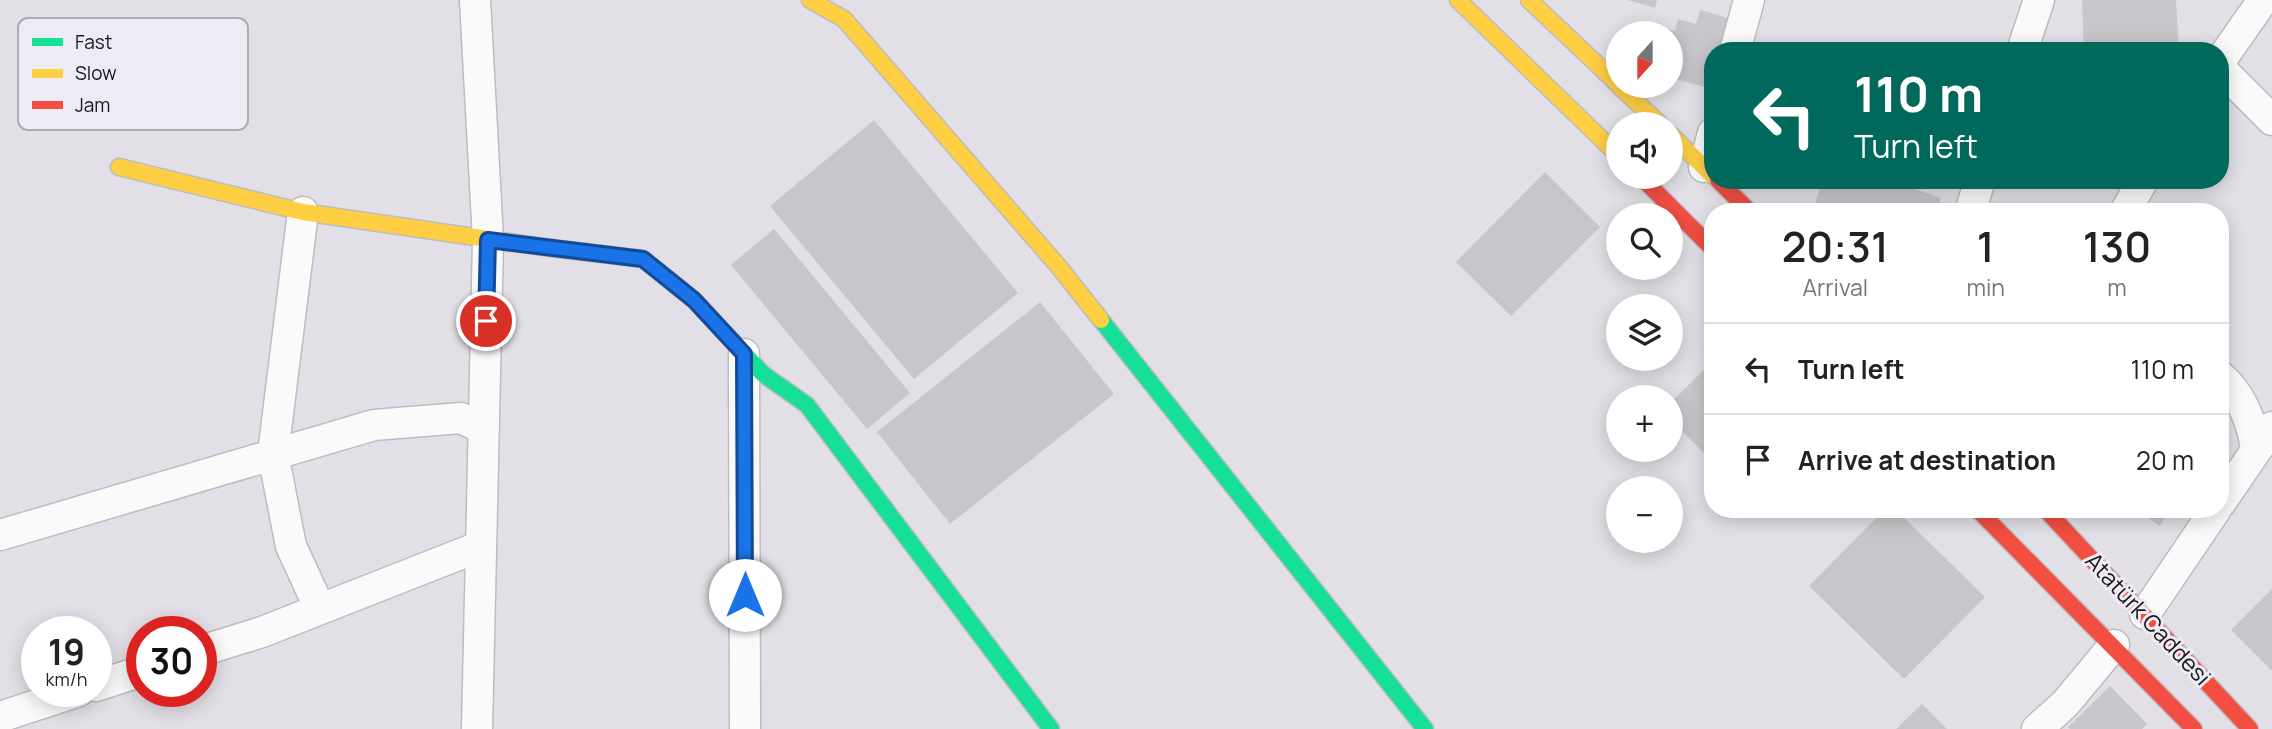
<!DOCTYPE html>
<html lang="en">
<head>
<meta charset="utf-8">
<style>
	body { margin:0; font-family:Manrope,sans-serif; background:#f2f2f2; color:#222; height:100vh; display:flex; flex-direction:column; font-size:26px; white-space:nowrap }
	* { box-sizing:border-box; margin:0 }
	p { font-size:23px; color:#767676 }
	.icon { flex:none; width:38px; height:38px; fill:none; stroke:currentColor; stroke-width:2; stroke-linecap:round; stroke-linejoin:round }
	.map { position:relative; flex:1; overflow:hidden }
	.details { position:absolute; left:1704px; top:203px; width:525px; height:315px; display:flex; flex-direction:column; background:#fff; border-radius:28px; box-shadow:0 4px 18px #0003 }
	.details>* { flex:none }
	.hud { position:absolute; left:1704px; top:42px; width:525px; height:147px; border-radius:28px; box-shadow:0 4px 18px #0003; background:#00695c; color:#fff; overflow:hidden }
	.needle { width:46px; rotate:201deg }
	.tools { position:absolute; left:1606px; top:21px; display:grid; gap:14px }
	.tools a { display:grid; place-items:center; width:77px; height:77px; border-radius:50%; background:#fff; box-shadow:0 4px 18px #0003; font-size:35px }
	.speed { position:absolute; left:21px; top:616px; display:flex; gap:14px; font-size:35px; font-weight:700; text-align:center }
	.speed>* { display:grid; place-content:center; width:91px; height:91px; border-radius:50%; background:#fff; box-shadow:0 4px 18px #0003; line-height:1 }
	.speed small { font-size:18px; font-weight:400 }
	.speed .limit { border:10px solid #d22; background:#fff; color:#111 }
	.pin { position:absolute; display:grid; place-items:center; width:60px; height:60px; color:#fff; margin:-30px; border:4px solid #fff; border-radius:50%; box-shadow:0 2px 7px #0007 }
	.me { position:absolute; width:77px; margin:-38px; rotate:0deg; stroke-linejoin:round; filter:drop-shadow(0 0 5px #0008) }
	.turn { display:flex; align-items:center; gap:24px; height:147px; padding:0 35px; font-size:32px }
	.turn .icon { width:91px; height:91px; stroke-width:2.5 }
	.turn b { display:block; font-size:49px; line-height:60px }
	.eta { display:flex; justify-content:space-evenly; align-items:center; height:119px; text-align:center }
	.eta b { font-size:42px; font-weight:600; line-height:49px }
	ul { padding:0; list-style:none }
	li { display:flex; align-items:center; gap:21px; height:91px; padding:0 35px; border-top:2px solid #e0e0e0 }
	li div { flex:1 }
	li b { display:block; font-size:26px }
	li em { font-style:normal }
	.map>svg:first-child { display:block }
</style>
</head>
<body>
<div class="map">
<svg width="2272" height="729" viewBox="0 0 2272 729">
	<rect width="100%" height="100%" fill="#e2e0e6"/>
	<path fill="#c8c6ca" d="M1628,0H1657L1655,8Z
		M2082,0H2176L2179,51H2084Z
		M1700,10L1732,19L1724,51H1713V89L1671,78V33H1665L1666,28L1675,31L1678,19L1696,24Z
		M874,120L1018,293L914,379L770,206Z
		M1545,172L1600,227L1511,316L1456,262Z
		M1823,180H1889L1941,198L1936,212H1812Z
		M774,229L910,393L867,429L731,265Z
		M1040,302L1114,394L950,524L877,432Z
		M1713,361V462L1671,420V402Z
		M1885,509H1895L1985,597L1904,679L1809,586Z
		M2134,509H2170L2160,526Z
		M2272,589V671L2231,630Z
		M2110,686L2147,724L2142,729H2070L2068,727Z
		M1922,704L1947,729H1896Z"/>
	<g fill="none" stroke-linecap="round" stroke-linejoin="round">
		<g stroke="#bebcc1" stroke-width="33">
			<path id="street" d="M475,0L488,240L477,729
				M1735,51L1749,0
				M2022,51L2039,0
				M2221,60L2263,0
				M2221,69L2272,120
				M1704,167L1713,133
				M303,212L273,454L291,546L320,609
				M1970,212L1980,180
				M2125,212L2143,180
				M744,354L745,729
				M2221,377C2241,395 2252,422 2256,449
				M2221,502L2272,427
				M0,535L374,425L461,418L484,429
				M2145,614L2216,509
				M201,651L262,632L481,546
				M96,686L142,671
				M0,717L79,691
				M2037,729L2065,704L2114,645"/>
		</g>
		<g stroke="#bebcc1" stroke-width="19">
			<path id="fast" d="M551,248L643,259L694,300L763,374L807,405L1051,729
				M1101,320L1425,729"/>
		</g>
		<g stroke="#bebcc1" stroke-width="19">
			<path id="slow" d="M810,0L844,19L1059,267L1101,320
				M1458,0L1619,156
				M1529,0L1619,85
				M1619,86L1660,124
				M1671,135L1713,176
				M119,167L303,212L551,248"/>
		</g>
		<g stroke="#bebcc1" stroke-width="19">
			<path id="jam" d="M1641,177L1713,249
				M1718,180L1750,212
				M1977,509L2194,729
				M2045,509L2250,729"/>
		</g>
		<use href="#street" stroke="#fbfafb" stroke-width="30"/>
		<use href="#fast" stroke="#16e098" stroke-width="16"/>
		<use href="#slow" stroke="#ffcf43" stroke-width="16"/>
		<use href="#jam" stroke="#f24e42" stroke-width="16"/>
	</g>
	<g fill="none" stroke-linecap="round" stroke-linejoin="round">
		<g stroke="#114b97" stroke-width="18">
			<path id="route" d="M486,321L488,240L643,259L694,300L744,354L745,595"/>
		</g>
		<use href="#route" stroke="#1a73e8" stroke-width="12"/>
	</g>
	<g text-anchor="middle" stroke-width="6" stroke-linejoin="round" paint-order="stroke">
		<g font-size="23" fill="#17161a" stroke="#eeebf5">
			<text transform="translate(2148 619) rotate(47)" y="8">Atatürk Caddesi</text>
		</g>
	</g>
	<rect x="18" y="18" width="230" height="112" rx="10" fill="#eeebf5" stroke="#aeabb3" stroke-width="2"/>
	<rect x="32" y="38" width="31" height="8" fill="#16e098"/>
	<rect x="32" y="69" width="31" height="9" fill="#ffcf43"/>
	<rect x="32" y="101" width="31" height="8" fill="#f24e42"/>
	<g font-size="19" fill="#17161a">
		<text x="75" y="49">Fast</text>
		<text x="75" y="80">Slow</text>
		<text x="75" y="112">Jam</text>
	</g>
</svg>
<div class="tools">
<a><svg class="needle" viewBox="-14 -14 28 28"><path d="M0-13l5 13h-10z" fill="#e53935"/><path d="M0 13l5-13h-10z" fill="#767676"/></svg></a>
<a><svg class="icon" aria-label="sound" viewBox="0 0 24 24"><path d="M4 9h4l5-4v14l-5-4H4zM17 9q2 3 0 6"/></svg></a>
<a><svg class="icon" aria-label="search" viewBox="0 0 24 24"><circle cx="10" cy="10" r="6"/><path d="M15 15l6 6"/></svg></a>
<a><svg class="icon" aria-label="layers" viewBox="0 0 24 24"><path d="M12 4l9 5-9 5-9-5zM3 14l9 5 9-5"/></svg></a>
<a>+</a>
<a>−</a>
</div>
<div class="speed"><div>19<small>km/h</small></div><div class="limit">30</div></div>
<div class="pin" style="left:486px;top:321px;background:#d93025"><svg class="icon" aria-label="arrive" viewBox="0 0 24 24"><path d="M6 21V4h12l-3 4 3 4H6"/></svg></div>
<svg class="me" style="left:745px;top:595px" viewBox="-20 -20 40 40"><circle r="19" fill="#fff"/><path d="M0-13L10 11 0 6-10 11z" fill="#1a73e8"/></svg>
<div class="hud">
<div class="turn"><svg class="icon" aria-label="left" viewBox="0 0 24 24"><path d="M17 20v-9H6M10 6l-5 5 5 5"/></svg><div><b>110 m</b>Turn left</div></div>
</div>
<section class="details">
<div class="eta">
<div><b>20:31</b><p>Arrival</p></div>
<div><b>1</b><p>min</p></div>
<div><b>130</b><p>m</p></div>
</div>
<ul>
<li><svg class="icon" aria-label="left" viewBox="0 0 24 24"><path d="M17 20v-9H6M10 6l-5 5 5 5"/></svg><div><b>Turn left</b></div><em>110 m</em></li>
<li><svg class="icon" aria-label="arrive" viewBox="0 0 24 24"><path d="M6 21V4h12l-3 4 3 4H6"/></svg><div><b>Arrive at destination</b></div><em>20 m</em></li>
</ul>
</section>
</div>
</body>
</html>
